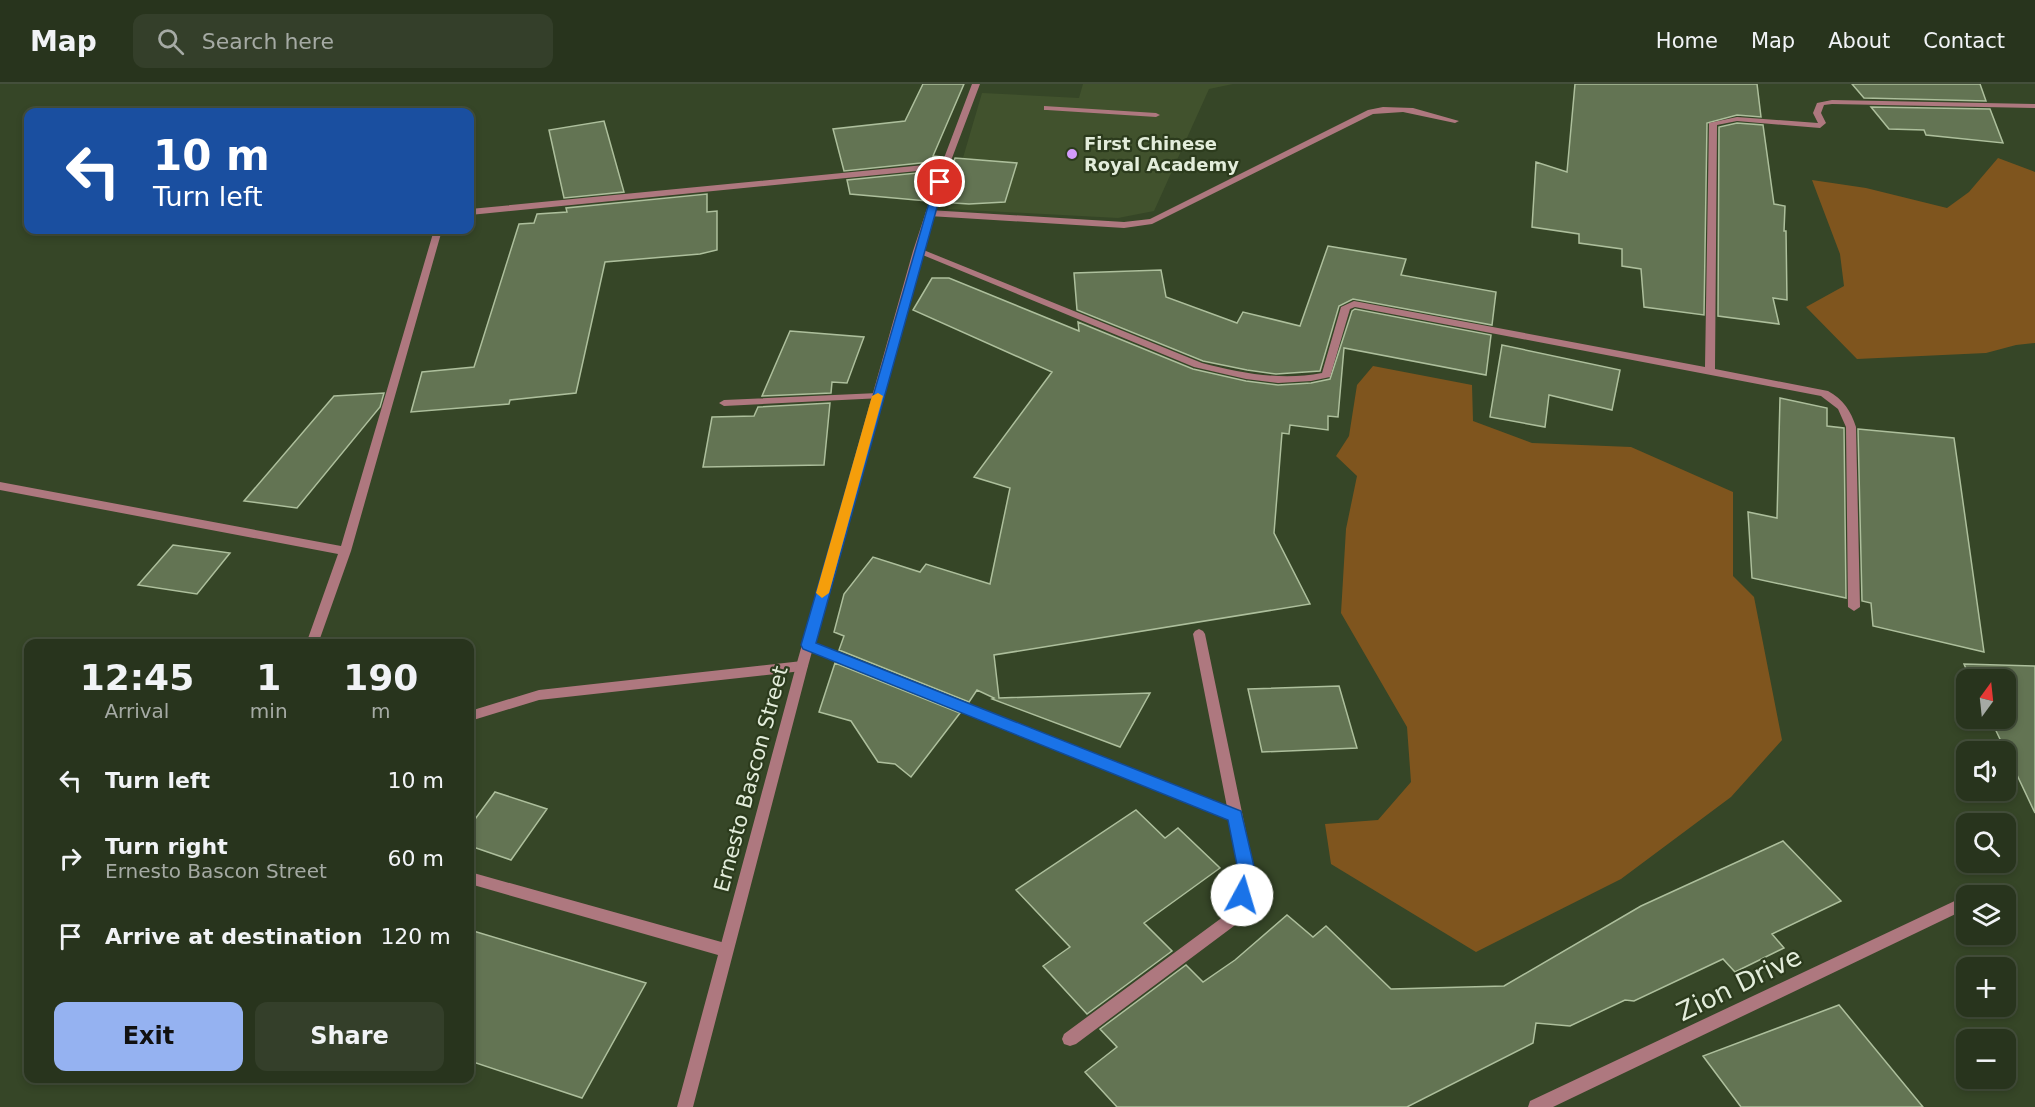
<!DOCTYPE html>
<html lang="en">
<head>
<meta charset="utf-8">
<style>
	body { margin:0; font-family:"DejaVu Sans",sans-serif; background:#343f2a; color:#f1f3f6; height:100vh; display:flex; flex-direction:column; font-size:22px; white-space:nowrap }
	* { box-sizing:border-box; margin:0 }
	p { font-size:20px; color:#a5aaa4 }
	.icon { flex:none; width:33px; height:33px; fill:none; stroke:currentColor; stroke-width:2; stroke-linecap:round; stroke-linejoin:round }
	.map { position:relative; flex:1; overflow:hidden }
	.details { position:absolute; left:24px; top:555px; width:450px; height:444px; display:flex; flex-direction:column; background:#28341d; border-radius:12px; box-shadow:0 3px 9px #0003,0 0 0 2px #444f3b }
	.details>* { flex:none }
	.banner { position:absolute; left:24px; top:24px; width:450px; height:126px; border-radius:12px; box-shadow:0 3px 9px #0003,0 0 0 2px #444f3b; background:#1a4fa0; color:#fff; overflow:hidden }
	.needle { width:39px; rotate:15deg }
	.controls { position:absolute; left:1956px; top:585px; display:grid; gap:12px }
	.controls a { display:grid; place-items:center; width:60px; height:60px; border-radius:12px; background:#28341d; box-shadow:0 3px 9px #0003,0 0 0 2px #444f3b; font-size:30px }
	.pin { position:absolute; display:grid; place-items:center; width:51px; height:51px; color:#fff; margin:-26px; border:3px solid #fff; border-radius:50%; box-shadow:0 2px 6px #0007 }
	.me { position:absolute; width:66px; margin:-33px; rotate:6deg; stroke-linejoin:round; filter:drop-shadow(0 0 4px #0008) }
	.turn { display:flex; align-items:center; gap:21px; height:126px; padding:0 30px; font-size:27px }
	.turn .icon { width:78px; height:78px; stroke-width:2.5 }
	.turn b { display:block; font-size:42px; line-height:51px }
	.eta { display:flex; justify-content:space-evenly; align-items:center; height:102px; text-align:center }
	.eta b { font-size:36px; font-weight:700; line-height:42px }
	.button { display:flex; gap:12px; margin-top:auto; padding:12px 30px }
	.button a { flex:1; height:69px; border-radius:12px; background:#95b2f1; color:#111; font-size:24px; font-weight:700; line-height:69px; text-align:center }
	.button a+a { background:#343f2a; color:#f1f3f6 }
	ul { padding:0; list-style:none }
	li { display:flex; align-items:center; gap:18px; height:78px; padding:0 30px }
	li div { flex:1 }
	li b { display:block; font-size:22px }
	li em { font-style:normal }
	header { display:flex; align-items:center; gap:36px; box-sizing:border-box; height:84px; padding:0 30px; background:#28341d; border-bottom:2px solid #444f3b }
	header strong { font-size:28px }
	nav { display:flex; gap:33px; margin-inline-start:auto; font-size:21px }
	.search { width:420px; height:54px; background:#343f2a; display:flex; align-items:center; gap:15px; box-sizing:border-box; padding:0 21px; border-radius:12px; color:#a5aaa4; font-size:22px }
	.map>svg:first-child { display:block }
</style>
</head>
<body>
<header>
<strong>Map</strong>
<div class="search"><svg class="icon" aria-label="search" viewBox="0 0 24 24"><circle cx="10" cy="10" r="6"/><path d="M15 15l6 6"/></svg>Search here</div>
<nav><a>Home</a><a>Map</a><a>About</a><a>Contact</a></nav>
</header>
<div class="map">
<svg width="2035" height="1023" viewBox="0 0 2035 1023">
	<rect width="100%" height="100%" fill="#364627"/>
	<path fill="#41522d" d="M1083,0H1233L1209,5L1154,127L1118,134L948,125L982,9L1079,14Z"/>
	<path fill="#7f551e" d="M1998,74L2035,88V259L2016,261L1986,269L1857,275L1806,223L1844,202L1840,170L1812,96L1866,104L1947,124L1969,108Z
		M1373,282L1472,301L1473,337L1532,359L1631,363L1733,408V492L1754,513L1782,656L1731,713L1621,795L1476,868L1331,780L1325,740L1378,736L1411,698L1407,643L1341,529L1346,445L1357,392L1336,372L1349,352L1357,301Z"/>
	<path fill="#637453" stroke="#adbf9c" stroke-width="1.5" d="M923,0H964L933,72L942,73L940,77L844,87L833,45L905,37Z
		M1575,0H1757L1761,33L1737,31L1707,39L1704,231L1644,223L1641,185L1622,182V165L1579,159V150L1532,143L1536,78L1567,88Z
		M1852,0H1980L1986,17L1864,14Z
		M1871,23L1990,25L2003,59L1926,51L1924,46L1889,45Z
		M604,37L624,108L564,114L549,46Z
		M1737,39L1763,41L1774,120L1785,122L1784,147H1786L1787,216L1773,214L1779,240L1718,232L1719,43Z
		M955,74L1017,79L1005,118L969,120L940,118Z
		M937,87L927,117L850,110L847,96Z
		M707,110V128L717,127V166L700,170L605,178L576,309L510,316L509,320L411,328L422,288L474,283L519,140L534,139L537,130L567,128L566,124Z
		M1328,162L1406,175L1401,191L1496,208L1492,241L1353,215L1339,222L1320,287L1276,290L1247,286L1203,277L1077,226L1074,189L1161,186L1166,213L1237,239L1243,228L1300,242Z
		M932,194H949L1079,247L1078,238L1193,285L1246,297L1278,301L1311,299L1330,295L1352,227L1355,225L1491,251L1486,291L1344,264L1338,333L1328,332V346L1290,341L1289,350L1282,349L1274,449L1310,520L994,571L999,614L1150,609L1120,663L992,615L994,614L977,606L969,618L839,566L844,552L834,548L844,510L873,473L920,488L926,480L990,500L1010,404L974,393L1052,288L913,226Z
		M790,247L864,253L847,299L832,298L831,309L762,312Z
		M1502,261L1620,286L1612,326L1549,311L1545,343L1490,333Z
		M384,309L380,323L297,424L244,417L334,312Z
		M1780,314L1827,324V342L1844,344L1846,514L1752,494L1748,428L1777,434Z
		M830,319L824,381L703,383L712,333L754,332L758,323Z
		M1858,345L1954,354L1984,568L1873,542L1871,519L1862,517Z
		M173,461L230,469L197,510L138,501Z
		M835,579L960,629L911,693L895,680L878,678L851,637L819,628Z
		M1964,580L2035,582V729L1990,634H2006V596H1971Z
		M1339,602L1357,664L1262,668L1248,605Z
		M495,708L547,725L511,776L470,762V742Z
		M1136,726L1165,754L1178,744L1220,784L1144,839L1172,867L1087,930L1043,882L1070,863L1016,806Z
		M1783,757L1841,817L1772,850L1784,864L1735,888L1723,875L1634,917L1625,916L1570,942L1536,939L1533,959L1407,1023H1117L1085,988L1117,963L1100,945L1186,881L1203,898L1235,876L1287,831L1313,853L1326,842L1391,905L1504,902L1641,822Z
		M470,846L646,899L582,1014L470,977Z
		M1839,921L1923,1023H1741L1703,972Z"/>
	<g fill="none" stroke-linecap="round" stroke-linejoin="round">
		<path fill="#ae787f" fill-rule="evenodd" d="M1044,22L1156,29L1160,31L1156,33L1047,26H1044Z
			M1383,23L1413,24L1459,37L1455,39L1403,28L1373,30L1152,140L1124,144L929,132L925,129L929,126L1124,138L1150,135L1368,26Z
			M878,309L883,312L882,314L724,322L719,319L724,316Z
			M802,577L806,579L808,582L806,585L802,587L539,616L470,637V627L539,606Z"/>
		<path fill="#ae787f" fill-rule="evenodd" d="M1832,16L2035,20V24L1832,20L1824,21L1821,29L1826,39L1820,44L1737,37L1717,41L1715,285L1828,307C1843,315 1851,327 1856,343L1860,523L1854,527L1848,523L1846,343L1838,325L1821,312L1355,223L1350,225L1330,293L1311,297L1278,299L1246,295L1194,283L913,167L918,164L921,165L1202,279C1241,289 1281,297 1322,289L1341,223L1354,217L1705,283L1709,39L1737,33L1818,39L1813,29L1817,19Z
			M945,79L949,82L948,84L470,131V125Z
			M250,146H288C280,151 257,153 249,148Z
			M434,146H442L351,467L318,560H306L338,470L0,406V398L341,462Z
			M1199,545L1203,547L1205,550L1255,791L1244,831L1242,836L1076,960L1070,962L1064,960L1062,955L1064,950L1231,827L1241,791L1230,736L804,564L802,561L804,558H812L1227,723L1193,550L1195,547Z
			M470,788L725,859L730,861L732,866L730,871L725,873L470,800Z
			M1961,814L1966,816V825L1553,1023H1528L1530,1017Z"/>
		<path fill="#ae787f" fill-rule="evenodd" d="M972,0H980L949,82L923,167L808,582L693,1023H677L796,582L913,167L941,82Z"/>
	</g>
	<path fill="#1a73e8" stroke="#114b97" stroke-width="1.5" d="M940,95L944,98L816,559L1241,727L1256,791L1248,816L1242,819L1237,816L1234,811L1239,791L1228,736L803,565L801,561L935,98Z"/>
	<path fill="#f59e0b" d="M878,309L883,312L829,509L822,514L816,509L872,312Z"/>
	<circle fill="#d49cfc" stroke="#2c3b1d" stroke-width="2" cx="1072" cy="70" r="6"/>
	<g text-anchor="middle" stroke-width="4.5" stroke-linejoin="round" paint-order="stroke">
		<g font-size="18" font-weight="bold" fill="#e3eddb" stroke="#2c3b1d" text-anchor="start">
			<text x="1084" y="66">First Chinese<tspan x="1084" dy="21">Royal Academy</tspan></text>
		</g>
		<g font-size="21" fill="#e3eddb" stroke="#2c3b1d">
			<text transform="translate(751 695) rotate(-75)" y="7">Ernesto Bascon Street</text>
		</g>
		<g font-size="26" fill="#e3eddb" stroke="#2c3b1d">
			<text transform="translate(1739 900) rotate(-26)" y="9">Zion Drive</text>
		</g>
	</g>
</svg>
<div class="controls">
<a><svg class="needle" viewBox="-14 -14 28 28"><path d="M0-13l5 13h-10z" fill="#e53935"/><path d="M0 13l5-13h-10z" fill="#a5aaa4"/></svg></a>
<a><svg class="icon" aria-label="sound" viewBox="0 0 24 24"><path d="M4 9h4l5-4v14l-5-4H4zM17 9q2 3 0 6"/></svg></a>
<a><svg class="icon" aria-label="search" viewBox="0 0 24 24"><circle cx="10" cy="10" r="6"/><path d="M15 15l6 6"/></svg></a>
<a><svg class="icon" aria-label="layers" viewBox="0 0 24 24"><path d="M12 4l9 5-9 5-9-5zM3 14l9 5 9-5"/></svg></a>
<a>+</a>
<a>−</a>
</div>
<div class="pin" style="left:940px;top:98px;background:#d93025"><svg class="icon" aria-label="arrive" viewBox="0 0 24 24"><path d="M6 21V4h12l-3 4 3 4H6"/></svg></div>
<svg class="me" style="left:1242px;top:811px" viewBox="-20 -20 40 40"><circle r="19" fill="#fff"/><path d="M0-13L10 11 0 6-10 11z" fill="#1a73e8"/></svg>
<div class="banner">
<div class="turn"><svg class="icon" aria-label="left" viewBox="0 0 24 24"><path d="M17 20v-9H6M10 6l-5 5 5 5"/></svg><div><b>10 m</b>Turn left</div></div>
</div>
<section class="details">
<div class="eta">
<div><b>12:45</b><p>Arrival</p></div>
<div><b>1</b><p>min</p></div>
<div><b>190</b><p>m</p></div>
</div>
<ul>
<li><svg class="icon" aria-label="left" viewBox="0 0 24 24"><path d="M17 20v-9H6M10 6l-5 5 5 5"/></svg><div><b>Turn left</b></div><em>10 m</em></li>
<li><svg class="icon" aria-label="right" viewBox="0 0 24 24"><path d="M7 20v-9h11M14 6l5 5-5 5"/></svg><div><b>Turn right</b><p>Ernesto Bascon Street</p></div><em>60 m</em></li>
<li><svg class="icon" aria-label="arrive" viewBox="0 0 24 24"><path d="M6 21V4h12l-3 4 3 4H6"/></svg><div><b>Arrive at destination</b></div><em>120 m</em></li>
</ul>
<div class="button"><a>Exit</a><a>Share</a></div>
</section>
</div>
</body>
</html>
